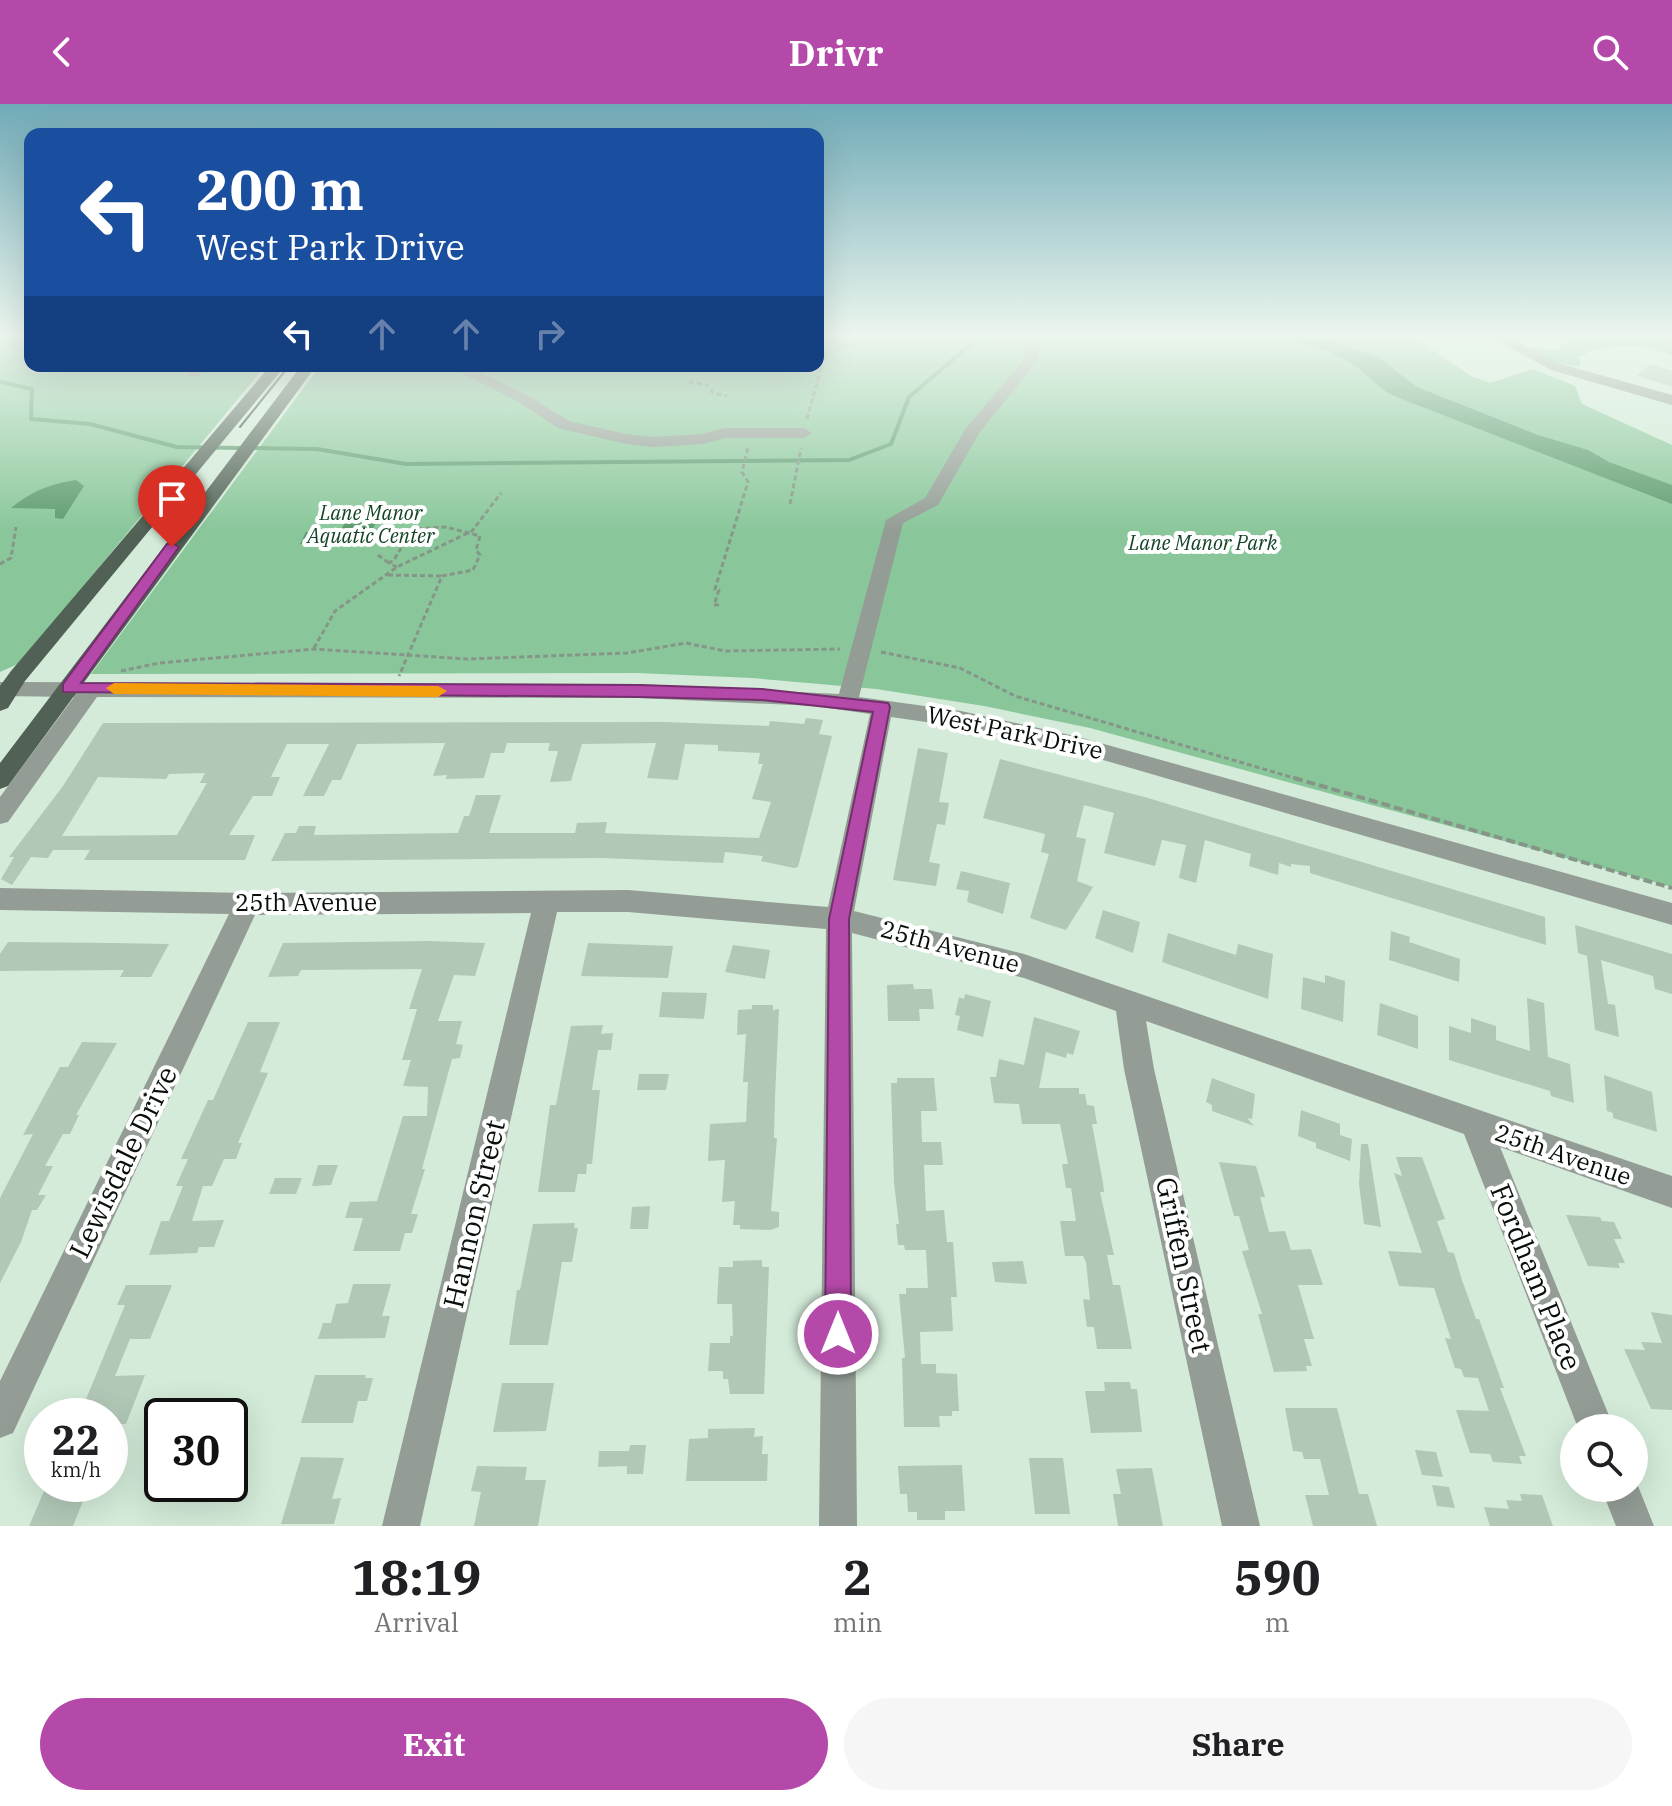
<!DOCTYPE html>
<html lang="en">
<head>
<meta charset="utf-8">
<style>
	body { margin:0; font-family:"IBM Plex Serif",serif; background:#f6f6f6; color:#202124; height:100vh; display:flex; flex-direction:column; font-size:30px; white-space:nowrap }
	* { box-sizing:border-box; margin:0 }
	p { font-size:26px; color:#757577 }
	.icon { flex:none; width:44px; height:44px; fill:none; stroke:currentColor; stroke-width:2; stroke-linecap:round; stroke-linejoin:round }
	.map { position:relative; height:1422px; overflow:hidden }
	.details { display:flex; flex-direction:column; background:#fff; flex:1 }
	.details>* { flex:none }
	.hud { position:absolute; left:24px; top:24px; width:800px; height:244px; border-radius:16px; box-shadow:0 8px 32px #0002; background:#1a4fa0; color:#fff; overflow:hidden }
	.buttons { position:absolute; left:1560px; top:1310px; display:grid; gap:16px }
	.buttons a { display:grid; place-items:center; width:88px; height:88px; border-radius:50%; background:#fff; box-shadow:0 8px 32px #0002; font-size:40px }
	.speed { position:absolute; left:24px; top:1294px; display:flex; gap:16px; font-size:40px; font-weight:700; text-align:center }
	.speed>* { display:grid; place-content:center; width:104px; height:104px; border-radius:50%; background:#fff; box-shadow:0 8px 32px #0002; line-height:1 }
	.speed small { font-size:20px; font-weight:400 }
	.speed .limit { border:4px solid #111; border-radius:12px; background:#fff; color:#111 }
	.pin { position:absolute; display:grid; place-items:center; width:68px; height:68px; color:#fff; margin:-82px -34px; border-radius:50% 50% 50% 0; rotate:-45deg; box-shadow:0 0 8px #0007 }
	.pin .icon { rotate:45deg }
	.me { position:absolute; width:88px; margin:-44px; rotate:0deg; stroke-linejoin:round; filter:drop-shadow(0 0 6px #0008) }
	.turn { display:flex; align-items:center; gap:28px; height:168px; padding:0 40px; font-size:36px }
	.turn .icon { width:104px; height:104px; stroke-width:2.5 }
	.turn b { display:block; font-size:56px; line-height:68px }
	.lanes { display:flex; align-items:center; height:76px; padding:0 40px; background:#0003; justify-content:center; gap:40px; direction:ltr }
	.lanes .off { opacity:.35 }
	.eta { display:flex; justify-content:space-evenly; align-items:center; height:136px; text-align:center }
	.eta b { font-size:48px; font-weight:700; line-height:56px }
	.action { display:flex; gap:16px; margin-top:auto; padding:16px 40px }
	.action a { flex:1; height:92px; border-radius:48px; background:#b549a9; color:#fff; font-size:32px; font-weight:700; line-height:92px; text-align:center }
	.action a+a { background:#f6f6f6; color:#202124 }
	header { display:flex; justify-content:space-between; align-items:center; height:104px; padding:0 40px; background:#b549a9; color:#fff; font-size:36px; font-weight:700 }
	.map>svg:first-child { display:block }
</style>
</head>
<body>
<header><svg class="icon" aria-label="back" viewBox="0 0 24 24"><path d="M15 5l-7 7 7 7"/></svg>Drivr<svg class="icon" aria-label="search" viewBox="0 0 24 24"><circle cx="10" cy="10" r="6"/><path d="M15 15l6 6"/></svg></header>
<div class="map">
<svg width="1672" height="1422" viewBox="0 0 1672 1422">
	<rect width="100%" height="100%" fill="#d4ebd9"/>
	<path fill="#89c79a" d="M0,229H30V262H265L20,559L0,568Z
		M818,229H1408L1471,272L1490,279L1533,265L1575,282L1582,300L1672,341V783L1090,624L984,602L876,585L752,574L637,569L91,570L320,262H818Z
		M1561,229H1672V251C1636,237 1611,239 1577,253L1581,257L1579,263C1562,259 1542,258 1531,244L1558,246L1568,236Z"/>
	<path fill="#5c9b6e" d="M1238,229L1319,231L1378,253L1417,283L1538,331L1588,346L1609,358L1672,381V400L1394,292C1377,284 1369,271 1354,261C1320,239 1278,234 1238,229Z
		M76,376L84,382L63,415L55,414V405L11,404C32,387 50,380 76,376Z
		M402,406L398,414H378L366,439L300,440L306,428L354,427L355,424H342L346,416L362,413H348L351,407Z"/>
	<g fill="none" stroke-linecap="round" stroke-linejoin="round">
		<path stroke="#5c9b6e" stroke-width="4" d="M0,278L32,285L31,315L90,320L177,343L317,345L406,360L849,356L891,340L909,293L984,229"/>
	</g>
	<path fill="#b2c8b7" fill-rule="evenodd" d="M1650,260L1672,267V283L1637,272Z
		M806,614L823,616L819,630L832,632L798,763L794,764L761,757L763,752L725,748L723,759L602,754L271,757L285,729H296L299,722H316L314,731L458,729L464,712H469L476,691H501L489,729H575L577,719L607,718L605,729L759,734L771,698L752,695L763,660H758L760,649L718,647V641L685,640L678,676L647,674L656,639L582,640L571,677L550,678L558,647H548L550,639H507L504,649H491L484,674L446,675L447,671L433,672L445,639L357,640L341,676H332L324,692H303L329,640H287L271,673H280L272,692H253L229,731H255L245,756H84L90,746H53L48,754L31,753L12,781L1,775L14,753H9L63,682L103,619L665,618L769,622L770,617L804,620ZM205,669L200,679H207L177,731L62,732L98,673L166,675L169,670Z
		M918,644L948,649L939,698L949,699L945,721L937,720L929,758L940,760L936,782L893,776Z
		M1000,655L1148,694L1545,813L1546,841L1310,769V762L1291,760V763L1279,759L1278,771L1249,762L1251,750L1205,736L1196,779L1179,774L1186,741L1162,736L1155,762L1104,749L1114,709L1084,701L1076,733L1086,735L1077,777L1093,783L1066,826L1047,820L1030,814L1049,750L1041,748L1045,730L983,714Z
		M961,767L1010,779L1003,810L967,798L969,787L956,785Z
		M1103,806L1140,818L1133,849L1095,834Z
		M1575,821L1672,850V890L1655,885L1653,872L1601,856L1608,900L1615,901L1619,933L1595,926L1587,852L1578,849Z
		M1391,827L1410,833L1409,838L1460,855L1459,878L1389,856Z
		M1168,829L1236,851L1238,840L1273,850L1268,895L1162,858Z
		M430,837L485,839L475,872L454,871L438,917H462L456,940L463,941L460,954L452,955L422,1065H425L411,1110H418L412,1129H405L400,1147H353L363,1114H345L350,1098L377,1097L403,1012H427L428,983L403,982L411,956H402L417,905H409L422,865L301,866L298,872L268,873L283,839Z
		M8,838L114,839L169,840L151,873H120L124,866L0,867V850Z
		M588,839L673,842L668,874L581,872Z
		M733,841L770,846L765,875L725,868Z
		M1325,871L1345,877L1343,918L1301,905L1303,873L1325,879Z
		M913,880L914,885H932L934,905H919L920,917H888L887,881Z
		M662,888L707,889L704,915L659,913Z
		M965,890L991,897L983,933L957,926L960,912L955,911L959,893L964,895Z
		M1527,894L1544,899L1548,953L1570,960L1574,999L1551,992L1550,987L1449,956V922L1471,929V914L1496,922V936L1530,947Z
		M1380,899L1418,912V945L1377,931Z
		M752,901H773V906L779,905L775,994L774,1034H777L771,1107L779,1108V1123L770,1126L740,1125V1121H733L735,1097L722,1098L725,1056L708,1057L710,1020L746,1018L748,978H743L746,930L737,931L738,906L752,905Z
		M1034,913L1080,927L1073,951L1067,949L1066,954L1046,948L1039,984H1079V990H1085L1087,1001L1094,1002L1097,1020H1092L1103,1079L1104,1088H1100L1114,1151H1107L1113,1181H1120L1132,1245H1097L1094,1223H1087L1083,1195L1090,1196L1086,1158L1083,1152H1065L1060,1117H1076L1071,1084H1066L1062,1060H1068L1060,1020H1022L1019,1000L994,999L990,973H996L999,955L1024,961Z
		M248,918H280L260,968L268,969L238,1039H242L236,1055H224L212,1082H203L192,1117L224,1116L214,1143H199L197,1149L149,1151L161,1117H169L183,1082H176L188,1055H181L208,996H213Z
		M603,921L601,930L613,929L611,946H598L592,986H600L592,1060H587L586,1070H578L575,1088H538L550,1001H556L571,922Z
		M82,938L117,939L76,1011H79L70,1030H63L45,1062H53L38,1091H46L37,1106H32L21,1138L0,1179V1094L33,1030L23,1031L60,963H68Z
		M639,970H669L666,986H637Z
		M1604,971L1652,988L1657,1028L1613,1014V1009L1607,1007Z
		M897,974H934L937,1007H921L922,1038H941L943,1061H924L926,1107L944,1106L947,1138H953L957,1193H951L953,1227L920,1228L921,1260H936V1269L957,1270L959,1307H952V1312H939L940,1323H904L902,1254H905L899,1190H906V1184H928L926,1146H905L904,1141H898L896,1120H899L894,1079L891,979H897Z
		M1212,974L1255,990L1252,1015L1247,1014L1254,1022L1212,1007V1001L1206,998Z
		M1301,1006L1340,1020V1031L1352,1035L1350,1057L1316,1044V1039L1298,1032Z
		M1361,1040H1368L1381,1123L1364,1120L1359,1080Z
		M1396,1053H1422L1445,1115L1437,1117L1448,1148L1454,1149L1462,1176L1476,1215H1479L1504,1284H1500L1526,1352H1519L1522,1360L1493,1358L1490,1350L1470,1349L1456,1306L1489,1307L1478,1274L1464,1273L1461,1265L1455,1264L1445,1234L1451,1235L1434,1184L1399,1182L1388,1147L1422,1149L1394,1069L1402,1072Z
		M1219,1058L1256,1062L1265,1093H1260L1269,1128L1285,1127L1291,1146L1311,1145L1323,1181H1298L1314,1235H1304L1312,1262H1306L1307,1267L1274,1268L1258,1210H1262L1242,1147L1249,1146L1239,1112H1234Z
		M318,1061H338L331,1081L312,1082Z
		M275,1074H302L296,1090H269Z
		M650,1102L648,1125H630L632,1103Z
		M1566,1111L1600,1113L1602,1117L1614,1118L1622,1135H1614L1625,1159H1618L1620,1164L1588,1162Z
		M575,1119L574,1124H578L572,1158H562L548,1241H509L517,1186H520L533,1120Z
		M762,1156V1163H769L764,1290H730L728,1275H723V1267H708L710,1239H730V1232H733L732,1200H717L719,1163H733V1157Z
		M1023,1157L1027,1180L995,1178L992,1158Z
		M353,1180H391L382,1212H390L385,1234L318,1235L323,1219H331L336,1200L348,1199Z
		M126,1181H172L150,1235H130L115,1272L145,1271L126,1320H110V1312H68L76,1295H86L125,1201H117Z
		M1651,1208L1672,1211V1306L1651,1305L1624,1245L1645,1246L1641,1238L1662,1239Z
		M315,1271H366L365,1274H373L367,1297H358L353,1319H301Z
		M1104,1278H1130L1131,1285H1137L1142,1328L1091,1329L1085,1287H1105Z
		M502,1279H554L546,1327L493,1328Z
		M1285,1304H1337L1359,1390H1368L1377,1422H1313L1305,1391H1329L1320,1355H1304L1302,1348L1293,1347Z
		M755,1324L754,1333L763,1332L762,1350H768L767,1377H686L689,1335L708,1334V1325Z
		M630,1341H646L643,1370H627V1362L598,1363L599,1347H629Z
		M1415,1346L1436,1348L1443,1373L1422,1371Z
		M301,1353L344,1354L332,1395L341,1394L334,1420H281Z
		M1029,1354H1063L1070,1410H1035Z
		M962,1361L965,1407H945V1416H917V1408H908L907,1390H900L898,1362Z
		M477,1362L527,1363L525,1376H546L538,1422H474L481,1388L471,1387Z
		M1152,1364L1163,1422H1118L1113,1390H1121L1116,1365Z
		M47,1380H90L73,1422H29Z
		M1432,1381L1449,1383L1455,1404L1437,1402Z
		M1520,1390L1542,1391L1553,1422H1490L1484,1403L1509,1405L1506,1396L1522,1397Z"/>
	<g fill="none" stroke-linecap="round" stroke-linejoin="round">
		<path stroke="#859688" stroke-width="3" stroke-dasharray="5 3" stroke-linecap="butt" d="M689,278L707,281L713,289L727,292
			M807,315L825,249L891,229
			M790,400L801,344
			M378,451L389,459
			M0,460L11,454L16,423
			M397,463L389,459L394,456L412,425L446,423L480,432L476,446L480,451L473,466L442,472L399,572
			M388,471L442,472
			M719,501H714L719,486L715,485L748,378L742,368L748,344
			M314,544L335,507L397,463L472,427L501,389
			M881,548L960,564L1015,592L1301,676
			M121,567L159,559L314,545L468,555L627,549L686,539L725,547L840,545"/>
		<path stroke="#859688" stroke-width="4" stroke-dasharray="9 4" stroke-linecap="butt" d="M1294,674L1672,784"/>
		<path fill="#939c95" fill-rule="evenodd" d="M1024,229H1038L1040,239L1036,259L979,329L938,401L903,419L859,593L961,607L1079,633L1672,799V821L1079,649L961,623L891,613L854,807L1024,850L1672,1072V1104L1500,1043L1614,1324H1578L1464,1030L1146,917L1154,965L1260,1422H1222L1124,965L1116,907L1024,874L852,829L857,1422H819L826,825L628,808H557L420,1422H382L531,809L255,811L13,1329L0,1334V1277L229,810L0,806V784L247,789L628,786L828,803L870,610L814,602L639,594L97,593L8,718L0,720V693L74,593L0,592V578L639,580L839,590L886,416L925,394L966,324L1022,258L1026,239Z
			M1483,229H1501L1561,260L1672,291V301L1551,266Z
			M193,262H210L198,272H188L186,269Z
			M447,262H466L527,291L569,317L626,330L653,333L702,330L724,324H804L812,329L804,334H725L703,340L653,343L626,340L558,324L517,297Z
			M1634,1372L1654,1422H1616L1601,1384H1634Z"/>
		<path fill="#516155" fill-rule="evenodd" d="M270,262H285L25,577L8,604L0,607V582L11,567Z
			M301,262H316L8,682L0,685V659Z"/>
		<path stroke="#354037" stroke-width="2" d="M240,323L289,262"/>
	</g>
	<linearGradient id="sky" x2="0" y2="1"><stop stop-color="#70aab7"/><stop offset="0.54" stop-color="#ecf6ee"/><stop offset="1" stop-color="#ecf6ee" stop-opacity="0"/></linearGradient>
	<rect width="1672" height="428" fill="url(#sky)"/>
	<path fill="#b549a9" stroke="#762f6e" stroke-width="2" d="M172,439L179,443L81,579L639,581L762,585L888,599L890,603L849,815L851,1230L847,1240L838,1244L829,1240L825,1230L829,815L873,608L762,596L639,593L63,588V580L167,440Z"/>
	<path fill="#f59e0b" d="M114,579L438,582L447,587L438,593L114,590L106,584Z"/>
	<g text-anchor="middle" stroke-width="8" stroke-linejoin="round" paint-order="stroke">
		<g font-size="20" font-style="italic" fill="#134325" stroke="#fff">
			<text x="371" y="416">Lane Manor<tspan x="371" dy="23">Aquatic Center</tspan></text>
			<text x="1203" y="446">Lane Manor Park</text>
		</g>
		<g font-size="24" fill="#080f09" stroke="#fff">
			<text transform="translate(1015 629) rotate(12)" y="8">West Park Drive</text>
			<text x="306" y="807">25th Avenue</text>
			<text transform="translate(950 843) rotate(15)" y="8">25th Avenue</text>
			<text transform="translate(1563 1051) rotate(19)" y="8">25th Avenue</text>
		</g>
		<g font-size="28" fill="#080f09" stroke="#fff">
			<text transform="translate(123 1058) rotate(-64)" y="10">Lewisdale Drive</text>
			<text transform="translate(474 1110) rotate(-77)" y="10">Hannon Street</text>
			<text transform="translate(1184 1161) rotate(78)" y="10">Griffen Street</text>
			<text transform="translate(1536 1173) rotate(68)" y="10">Fordham Place</text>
		</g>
	</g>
</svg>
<div class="buttons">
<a><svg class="icon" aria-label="search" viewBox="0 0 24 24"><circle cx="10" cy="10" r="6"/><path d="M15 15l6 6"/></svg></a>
</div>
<div class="speed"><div>22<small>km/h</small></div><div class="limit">30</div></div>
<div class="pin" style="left:172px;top:443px;background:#d93025"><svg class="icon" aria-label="arrive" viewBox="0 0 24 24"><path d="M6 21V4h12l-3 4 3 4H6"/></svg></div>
<svg class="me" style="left:838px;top:1230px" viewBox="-20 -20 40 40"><circle r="17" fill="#b549a9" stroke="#fff" stroke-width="3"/><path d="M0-11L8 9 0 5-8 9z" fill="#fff"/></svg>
<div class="hud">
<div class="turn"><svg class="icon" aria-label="left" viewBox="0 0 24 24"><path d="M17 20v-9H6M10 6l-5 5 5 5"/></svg><div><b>200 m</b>West Park Drive</div></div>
<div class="lanes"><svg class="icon" aria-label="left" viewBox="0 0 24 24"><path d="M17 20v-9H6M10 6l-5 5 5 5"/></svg><svg class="icon off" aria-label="ahead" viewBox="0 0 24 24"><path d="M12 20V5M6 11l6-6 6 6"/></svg><svg class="icon off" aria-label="ahead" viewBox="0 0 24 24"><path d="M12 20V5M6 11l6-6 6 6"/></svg><svg class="icon off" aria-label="right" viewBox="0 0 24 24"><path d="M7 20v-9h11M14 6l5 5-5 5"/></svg></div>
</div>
</div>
<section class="details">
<div class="eta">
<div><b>18:19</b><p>Arrival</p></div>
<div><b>2</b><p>min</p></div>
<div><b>590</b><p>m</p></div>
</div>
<div class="action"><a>Exit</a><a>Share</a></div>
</section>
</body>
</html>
